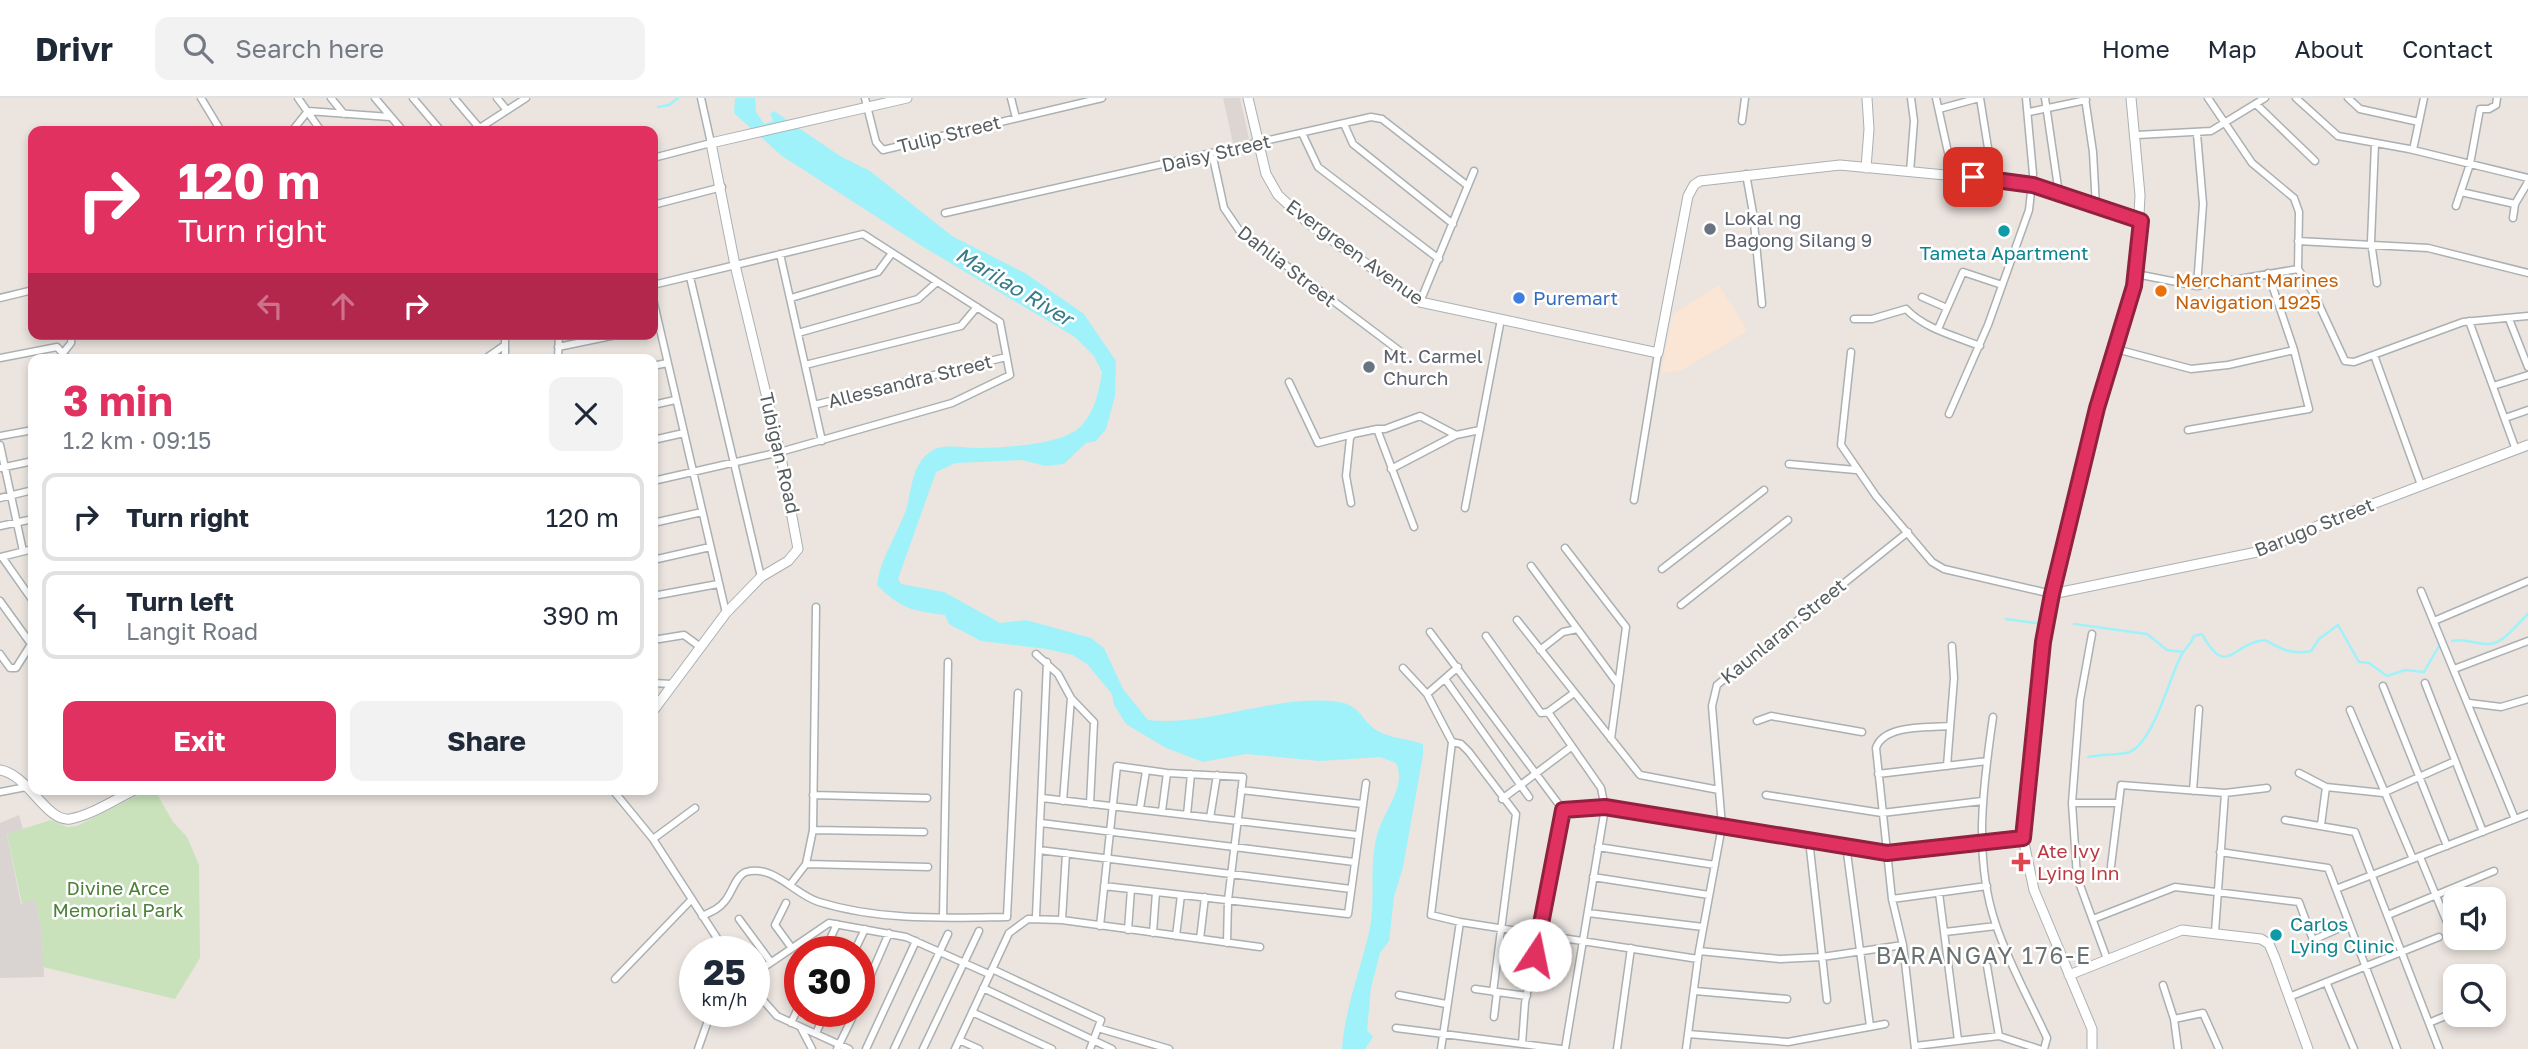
<!DOCTYPE html>
<html lang="en">
<head>
<meta charset="utf-8">
<style>
	body { margin:0; font-family:"Golos Text",sans-serif; background:#f2f2f3; color:#1f2937; height:100vh; display:flex; flex-direction:column; font-size:26px; white-space:nowrap }
	* { box-sizing:border-box; margin:0 }
	p { font-size:23px; color:#747a83 }
	.icon { flex:none; width:38px; height:38px; fill:none; stroke:currentColor; stroke-width:2; stroke-linecap:round; stroke-linejoin:round }
	.map { position:relative; flex:1; overflow:hidden }
	.details { position:absolute; left:28px; top:256px; width:630px; height:441px; display:flex; flex-direction:column; background:#fff; border-radius:14px; box-shadow:0 4px 10px #0003 }
	.details>* { flex:none }
	.hud { position:absolute; left:28px; top:28px; width:630px; height:214px; border-radius:14px; box-shadow:0 4px 10px #0003; background:#e03160; color:#fff; overflow:hidden }
	.tools { position:absolute; left:2443px; top:789px; display:grid; gap:14px }
	.tools a { display:grid; place-items:center; width:63px; height:63px; border-radius:14px; background:#fff; box-shadow:0 4px 10px #0003; font-size:35px }
	.speed { position:absolute; left:679px; top:838px; display:flex; gap:14px; font-size:35px; font-weight:700; text-align:center }
	.speed>* { display:grid; place-content:center; width:91px; height:91px; border-radius:50%; background:#fff; box-shadow:0 4px 10px #0003; line-height:1 }
	.speed small { font-size:18px; font-weight:400 }
	.speed .limit { border:10px solid #d22; background:#fff; color:#111 }
	.pin { position:absolute; display:grid; place-items:center; width:60px; height:60px; color:#fff; margin:-30px; border-radius:14px; box-shadow:0 4px 10px #0006 }
	.me { position:absolute; width:77px; margin:-38px; rotate:11deg; stroke-linejoin:round; filter:drop-shadow(0 0 5px #0008) }
	.turn { display:flex; align-items:center; gap:24px; height:147px; padding:0 35px; font-size:32px }
	.turn .icon { width:91px; height:91px; stroke-width:2.5 }
	.turn b { display:block; font-size:49px; line-height:60px }
	.lanes { display:flex; align-items:center; height:66px; padding:0 35px; background:#0003; justify-content:center; gap:35px; direction:ltr }
	.lanes .off { opacity:.35 }
	.round { display:grid; place-items:center; flex:none; width:74px; height:74px; border-radius:14px; background:#f2f2f3 }
	.head { display:flex; align-items:center; justify-content:space-between; height:119px; padding:0 35px }
	h1 { font-size:42px; font-weight:700; line-height:52px; color:#e03160 }
	.action { display:flex; gap:14px; margin-top:auto; padding:14px 35px }
	.action a { flex:1; height:80px; border-radius:14px; background:#e03160; color:#fff; font-size:28px; font-weight:700; line-height:80px; text-align:center }
	.action a+a { background:#f2f2f3; color:#1f2937 }
	ul { padding:0; list-style:none }
	li { display:flex; align-items:center; gap:21px; height:88px; margin:0 14px 10px; padding:0 21px; border:4px solid #e0e1e3; border-radius:14px }
	li div { flex:1 }
	li b { display:block; font-size:26px }
	li em { font-style:normal }
	header { display:flex; align-items:center; gap:42px; box-sizing:border-box; height:98px; padding:0 35px; background:#fff; border-bottom:2px solid #e0e1e3 }
	header strong { font-size:33px }
	nav { display:flex; gap:38px; margin-inline-start:auto; font-size:24px }
	.search { width:490px; height:63px; background:#f2f2f3; display:flex; align-items:center; gap:18px; box-sizing:border-box; padding:0 24px; border-radius:14px; color:#747a83; font-size:26px }
	.map>svg:first-child { display:block }
</style>
</head>
<body>
<header>
<strong>Drivr</strong>
<div class="search"><svg class="icon" aria-label="search" viewBox="0 0 24 24"><circle cx="10" cy="10" r="6"/><path d="M15 15l6 6"/></svg>Search here</div>
<nav><a>Home</a><a>Map</a><a>About</a><a>Contact</a></nav>
</header>
<div class="map">
<svg width="2528" height="951" viewBox="0 0 2528 951">
	<rect width="100%" height="100%" fill="#ebe4df"/>
	<path fill="#fbe5d4" d="M1719,187L1748,233L1682,272L1661,276L1673,216Z"/>
	<path fill="#d9d4d2" d="M19,717L23,731L7,737L21,806L35,800L42,836L44,879L0,880V725Z"/>
	<path fill="#ddd5d1" d="M1223,0H1240L1249,41L1233,45Z"/>
	<path fill="#c9e2bc" d="M150,691H154L173,724L187,739L199,767L200,860L175,901L43,869L42,836L35,801L22,806L7,736L51,722L67,729L77,728Z"/>
	<path fill="#a0f2fa" d="M735,0H755L756,14L764,26L773,23L770,16L774,13L840,58L870,73L952,138L1025,175L1084,216L1116,263L1115,298L1106,331L1096,343L1086,345L1064,366L1045,368L1022,362L956,365L936,374L898,481L901,486L944,494L1000,525L1026,522L1091,540L1104,550L1123,591L1148,622C1211,629 1276,595 1339,604C1360,607 1362,623 1376,632C1388,640 1409,641 1423,646V657L1403,769L1394,799L1389,843L1380,855L1371,890L1367,932L1373,939L1365,951H1342C1345,909 1361,871 1370,830C1376,798 1368,766 1378,734C1385,712 1407,687 1396,665L1380,659L1320,663L1246,656L1203,664L1166,650L1126,626L1114,607L1112,596L1088,567L1073,557L1046,551L981,543L949,526L945,517C913,513 901,511 877,487C881,459 896,439 906,412C912,393 911,367 930,354C942,345 962,350 977,350C1001,350 1064,347 1081,328C1095,314 1099,293 1102,274L1094,258L1075,239L925,150L782,58L734,15Z"/>
	<g fill="none" stroke-linecap="round" stroke-linejoin="round">
		<path stroke="#a0f2fa" stroke-width="2.5" d="M658,9L669,7L678,0
			M2006,521L2043,526
			M2074,526L2147,536L2167,552L2183,554
			M2452,543C2465,540 2474,546 2487,546C2503,547 2517,526 2528,516
			M2088,659C2102,656 2115,657 2126,655C2153,650 2170,576 2182,556C2186,549 2191,547 2194,538L2202,536C2227,581 2230,546 2265,542C2281,551 2291,557 2311,553L2319,541L2338,527L2359,564L2369,565L2387,578L2405,572L2424,574L2439,548"/>
		<g stroke="#abb0b2" stroke-width="9">
			<path id="street" d="M201,0L221,33
				M298,0L321,33
				M331,0L344,16
				M375,0L403,33
				M413,0L441,33
				M454,0L482,33
				M497,0L506,11
				M865,0L876,44L883,52L1102,0
				M1011,0L1016,20
				M1936,0L1953,77
				M1980,0L1993,81
				M2045,0L2059,96
				M2085,0L2093,54L2096,109
				M2208,0L2252,65L2294,100L2299,114L2298,171L2313,194L2345,263L2354,264L2463,224L2528,218
				M2296,0L2338,38L2409,51L2528,80
				M2348,0L2360,11L2419,24
				M2256,6L2315,63
				M1939,11L1979,0
				M308,13L390,19
				M2029,14L2086,2
				M1742,23L1745,0
				M1344,26L1353,46L1453,126
				M292,33L308,13
				M475,33L526,0
				M1302,35L1318,69L1439,161
				M2197,36L2203,106L2197,188
				M2137,37L2211,33L2265,0
				M2375,45L2371,144L2377,185
				M2413,52L2424,0
				M1212,55L1224,110L1239,132L1401,254
				M653,60L711,45L701,0
				M1910,74L1914,23L1911,0
				M1746,76L1753,115L1762,206
				M2461,94L2515,106
				M653,107L722,89
				M2456,108L2470,66L2480,11H2489L2496,7L2497,0
				M945,115L1371,19L1382,21L1468,88
				M2513,120L2515,106L2528,84
				M2298,143L2428,150L2528,175
				M780,156L822,343
				M2136,176L2197,188L2298,171
				M690,179L761,479
				M653,187L863,136L1000,224L1010,277L952,305L780,354L653,383
				M1922,199L1947,210
				M0,200L33,192
				M791,200L878,174L892,155
				M653,201L726,515
				M1420,204L1474,73
				M1854,221H1872L1906,211C1925,231 1955,238 1980,248
				M2509,221L2528,269
				M2469,223L2516,352
				M1938,231L1963,174L2002,187
				M798,235L918,201L937,184
				M558,249L621,236
				M2116,251L2191,271L2228,267L2294,252
				M1851,254L1841,347L1876,398L1932,464L1944,471L2052,496
				M63,255L71,245L72,236
				M2374,257L2421,387
				M0,260L57,249L68,261
				M485,261L505,247
				M505,261V236
				M558,261L559,236
				M805,267L961,228L977,209
				M653,268L667,265
				M1289,284L1318,345L1353,336
				M2493,288L2528,277
				M653,307L675,302
				M814,307L1006,259
				M1949,316L1988,227L2029,112L2033,76L2026,0
				M2505,320L2528,312
				M2188,332L2309,311L2294,252L2268,175
				M0,338L33,332
				M653,342L684,335
				M0,347L23,453
				M1789,366L1856,372
				M0,370L33,363
				M1391,371L1456,337
				M0,400L33,392
				M1634,402L1658,255
				M1351,405L1346,378L1350,340L1353,336L1377,331
				M1465,410L1501,221
				M653,425L702,414
				M0,428L33,421
				M1414,429L1377,331H1385L1420,318L1456,337L1480,332
				M1565,450L1626,529L1611,641
				M1,459L33,451
				M2,459L33,503
				M653,462L710,449
				M1531,468L1618,586
				M1662,471L1764,392
				M2421,493L2515,721
				M653,498L718,486
				M0,503L31,546
				M1681,507L1788,422
				M1517,522L1640,677L1719,692
				M2434,523L2528,483
				M1430,534L1563,712L1525,905L1522,946
				M2092,536L2080,602L2072,705L2077,779L2107,861
				M1486,538L1541,615L1548,614L1574,595
				M653,542L684,537L699,548
				M1540,552L1563,534L1577,531
				M0,556L10,570H16L33,543
				M1036,556L1058,576L1071,600L1094,624L1090,706
				M1403,570L1427,596L1452,644L1431,817L1460,824L1698,861
				M2454,571L2528,543
				M1445,581L1529,699
				M653,585L672,586
				M2425,585L2483,734
				M2383,588L2447,748
				M1427,596L1458,569
				M2469,605L2501,609L2528,601
				M2350,612L2413,761
				M1548,614L1601,690L1605,710L1565,951
				M1993,619C1983,688 1973,760 1996,827C2009,866 2030,903 2047,940L2044,951
				M1757,623L1771,618L1862,634
				M1452,644L1461,646L1469,654L1516,716L1493,894
				M1947,668L1954,580L1952,548
				M2299,675L2326,689L2383,695L2455,663
				M1878,676L1987,663
				M612,691L653,741L726,854
				M1241,692L1362,706
				M2193,693L2199,611
				M0,694L26,689
				M813,697L927,700
				M1766,697L1882,715L1982,703
				M1042,700L1357,737
				M1502,701L1571,649
				M1063,703L1071,600
				M2072,705H2119
				M1140,710L1146,673
				M1563,712L1605,710L1887,755L2023,740
				M1162,713L1167,675
				M1187,717L1191,676
				M1210,720L1217,677
				M2285,722L2355,734L2439,951
				M1041,725L1354,764
				M2321,727L2326,689
				M813,732L924,734
				M653,741L695,710
				M1809,742L1827,902
				M1846,747L1870,928
				M1598,749L1715,767
				M1039,752L1351,791
				M2220,754L2328,770L2397,951
				M2420,759L2451,834
				M806,766L928,769
				M2111,768L2121,687L2225,695L2267,690
				M1593,779L1709,797
				M790,787L806,766L813,732L816,509
				M1104,788L1348,816L1366,685
				M2336,791L2528,716
				M1939,795L1958,942
				M1892,801L1987,788
				M786,805L775,827L791,849
				M1588,815L1703,829
				M2388,817L2494,773
				M702,818C711,814 719,811 725,803C732,795 736,777 746,774C774,766 795,797 819,804C880,823 945,820 1007,819L1018,595
				M943,819L948,564
				M1036,819L1047,564
				M739,821L770,863
				M2093,821L2175,789L2299,804L2313,842L2349,826
				M1062,822L1066,755
				M1100,828L1117,668L1167,675L1243,679L1228,802L1227,845
				M1128,832L1131,791
				M1945,834L1996,828
				M2215,834L2225,695
				M1153,835L1156,794
				M1176,838L1181,797
				M1200,841L1205,799
				M1699,853L1780,861L1822,859L1903,847
				M824,854L837,826
				M854,854L865,831
				M1987,868L1999,938
				M992,871L1101,922L1090,951
				M754,876L829,825L906,839L989,876
				M615,881L692,801
				M2327,886L2354,951
				M2163,887L2174,921L2178,951
				M983,890L1112,951
				M1475,891L1527,898
				M754,892L777,918L849,951
				M1695,893L1787,901
				M1399,897L1446,906
				M2289,899L2439,839
				M859,904L889,835
				M972,914L1052,951
				M1494,919L1497,894
				M2174,921L2203,915L2219,951
				M2431,924L2455,914
				M791,925L800,906
				M801,930L812,951
				M1098,930L1169,951
				M1396,930L1561,951
				M816,935L826,914
				M1688,936L1788,944L1885,926
				M959,942L979,951
				M1915,948L1999,938L2039,951
				M698,951L711,914
				M837,951L855,914
				M866,951L916,843
				M894,951L948,836
				M923,951L979,833
				M955,951L1009,835L1028,821L1062,822L1260,849
				M1441,951L1460,824
				M1617,951L1631,850
				M1686,951L1699,853L1722,728L1712,608L1717,587L1908,434
				M1915,951L1903,847L1892,801L1876,650C1884,626 1927,630 1949,628"/>
		</g>
		<g stroke="#aab1b3" stroke-width="11">
			<path id="secondary" d="M1248,0L1266,76L1278,97L1307,124L1420,204L1658,255L1688,98L1694,87L1700,83L1840,67L2019,84L2141,123
				M1866,70L1869,31L1867,0
				M2052,496L2257,454L2336,420L2528,347
				M653,613L726,515L761,479L788,463L798,451L780,354L735,167L711,45L907,0
				M0,672C29,677 46,724 70,721C92,717 116,701 136,691
				M2069,877L2182,832L2261,841L2269,846L2275,860L2308,951
				M2092,951V931L2034,792L2023,740L2043,544L2052,496L2097,310L2136,176L2140,97L2131,0"/>
		</g>
		<use href="#street" stroke="#fff" stroke-width="6"/>
		<use href="#secondary" stroke="#fff" stroke-width="9"/>
	</g>
	<g fill="none" stroke-linecap="round" stroke-linejoin="round">
		<g stroke="#92203e" stroke-width="18">
			<path id="route" d="M1535,857L1563,712L1605,709L1887,755L2023,740L2043,544L2052,496L2097,310L2134,188L2141,123L2033,87L1973,79"/>
		</g>
		<use href="#route" stroke="#e03160" stroke-width="12"/>
	</g>
	<g fill="#6b7280" stroke="#fff" stroke-width="2.5">
		<circle cx="1710" cy="131" r="7"/>
		<circle cx="1369" cy="269" r="7"/>
	</g>
	<g fill="#0f9aa8" stroke="#fff" stroke-width="2.5">
		<circle cx="2004" cy="133" r="7"/>
		<circle cx="2276" cy="837" r="7"/>
	</g>
	<circle fill="#e8710a" stroke="#fff" stroke-width="2.5" cx="2161" cy="193" r="7"/>
	<circle fill="#3f7fe0" stroke="#fff" stroke-width="2.5" cx="1519" cy="200" r="7"/>
	<path fill="#e0444e" stroke="#fff" stroke-width="2.5" d="M2017.5 753.5h7v7h7v7h-7v7h-7v-7h-7v-7h7z"/>
	<g text-anchor="middle" stroke-width="5" stroke-linejoin="round" paint-order="stroke">
		<g font-size="19" fill="#585e60" stroke="#fff">
			<text transform="translate(949 36) rotate(-14)" y="7">Tulip Street</text>
			<text transform="translate(1216 55) rotate(-13)" y="7">Daisy Street</text>
			<text transform="translate(1355 154) rotate(36)" y="7">Evergreen Avenue</text>
			<text transform="translate(1287 168) rotate(38)" y="7">Dahlia Street</text>
			<text transform="translate(910 283) rotate(-14)" y="7">Allessandra Street</text>
			<text transform="translate(780 355) rotate(77)" y="7">Tubigan Road</text>
			<text transform="translate(2314 429) rotate(-22)" y="7">Barugo Street</text>
			<text transform="translate(1783 533) rotate(-39)" y="7">Kaunlaran Street</text>
		</g>
		<g font-size="19" fill="#5b616d" stroke="#fff" text-anchor="start">
			<text x="1724" y="127">Lokal ng<tspan x="1724" dy="22">Bagong Silang 9</tspan></text>
			<text x="1383" y="265">Mt. Carmel<tspan x="1383" dy="22">Church</tspan></text>
		</g>
		<g font-size="19" fill="#0d838f" stroke="#fff">
			<text x="2004" y="162">Tameta Apartment</text>
			<text x="2290" y="833" text-anchor="start">Carlos<tspan x="2290" dy="22">Lying Clinic</tspan></text>
		</g>
		<g font-size="19" fill="#c56008" stroke="#fff" text-anchor="start">
			<text x="2175" y="189">Merchant Marines<tspan x="2175" dy="22">Navigation 1925</tspan></text>
		</g>
		<g font-size="19" fill="#366cbe" stroke="#fff" text-anchor="start">
			<text x="1533" y="207">Puremart</text>
		</g>
		<g font-size="19" fill="#be3a42" stroke="#fff" text-anchor="start">
			<text x="2037" y="760">Ate Ivy<tspan x="2037" dy="22">Lying Inn</tspan></text>
		</g>
		<g font-size="19" fill="#4d8038" stroke="#fff">
			<text x="118" y="797">Divine Arce<tspan x="118" dy="22">Memorial Park</tspan></text>
		</g>
		<g font-size="21" font-style="italic" fill="#357b88" stroke="#fff">
			<text transform="translate(1014 189) rotate(31)" y="7">Marilao River</text>
		</g>
		<g font-size="23" letter-spacing="2" fill="#697172" stroke="#fff">
			<text x="1984" y="866">BARANGAY 176-E</text>
		</g>
	</g>
</svg>
<div class="tools">
<a><svg class="icon" aria-label="sound" viewBox="0 0 24 24"><path d="M4 9h4l5-4v14l-5-4H4zM17 9q2 3 0 6"/></svg></a>
<a><svg class="icon" aria-label="search" viewBox="0 0 24 24"><circle cx="10" cy="10" r="6"/><path d="M15 15l6 6"/></svg></a>
</div>
<div class="speed"><div>25<small>km/h</small></div><div class="limit">30</div></div>
<div class="pin" style="left:1973px;top:79px;background:#d93025"><svg class="icon" aria-label="arrive" viewBox="0 0 24 24"><path d="M6 21V4h12l-3 4 3 4H6"/></svg></div>
<svg class="me" style="left:1535px;top:857px" viewBox="-20 -20 40 40"><circle r="19" fill="#fff"/><path d="M0-13L10 11 0 6-10 11z" fill="#e03160"/></svg>
<div class="hud">
<div class="turn"><svg class="icon" aria-label="right" viewBox="0 0 24 24"><path d="M7 20v-9h11M14 6l5 5-5 5"/></svg><div><b>120 m</b>Turn right</div></div>
<div class="lanes"><svg class="icon off" aria-label="left" viewBox="0 0 24 24"><path d="M17 20v-9H6M10 6l-5 5 5 5"/></svg><svg class="icon off" aria-label="ahead" viewBox="0 0 24 24"><path d="M12 20V5M6 11l6-6 6 6"/></svg><svg class="icon" aria-label="right" viewBox="0 0 24 24"><path d="M7 20v-9h11M14 6l5 5-5 5"/></svg></div>
</div>
<section class="details">
<div class="head"><div><h1>3 min</h1><p>1.2 km · 09:15</p></div><a class="round"><svg class="icon" aria-label="close" viewBox="0 0 24 24"><path d="M6 6l12 12M18 6L6 18"/></svg></a></div>
<ul>
<li><svg class="icon" aria-label="right" viewBox="0 0 24 24"><path d="M7 20v-9h11M14 6l5 5-5 5"/></svg><div><b>Turn right</b></div><em>120 m</em></li>
<li><svg class="icon" aria-label="left" viewBox="0 0 24 24"><path d="M17 20v-9H6M10 6l-5 5 5 5"/></svg><div><b>Turn left</b><p>Langit Road</p></div><em>390 m</em></li>
</ul>
<div class="action"><a>Exit</a><a>Share</a></div>
</section>
</div>
</body>
</html>
